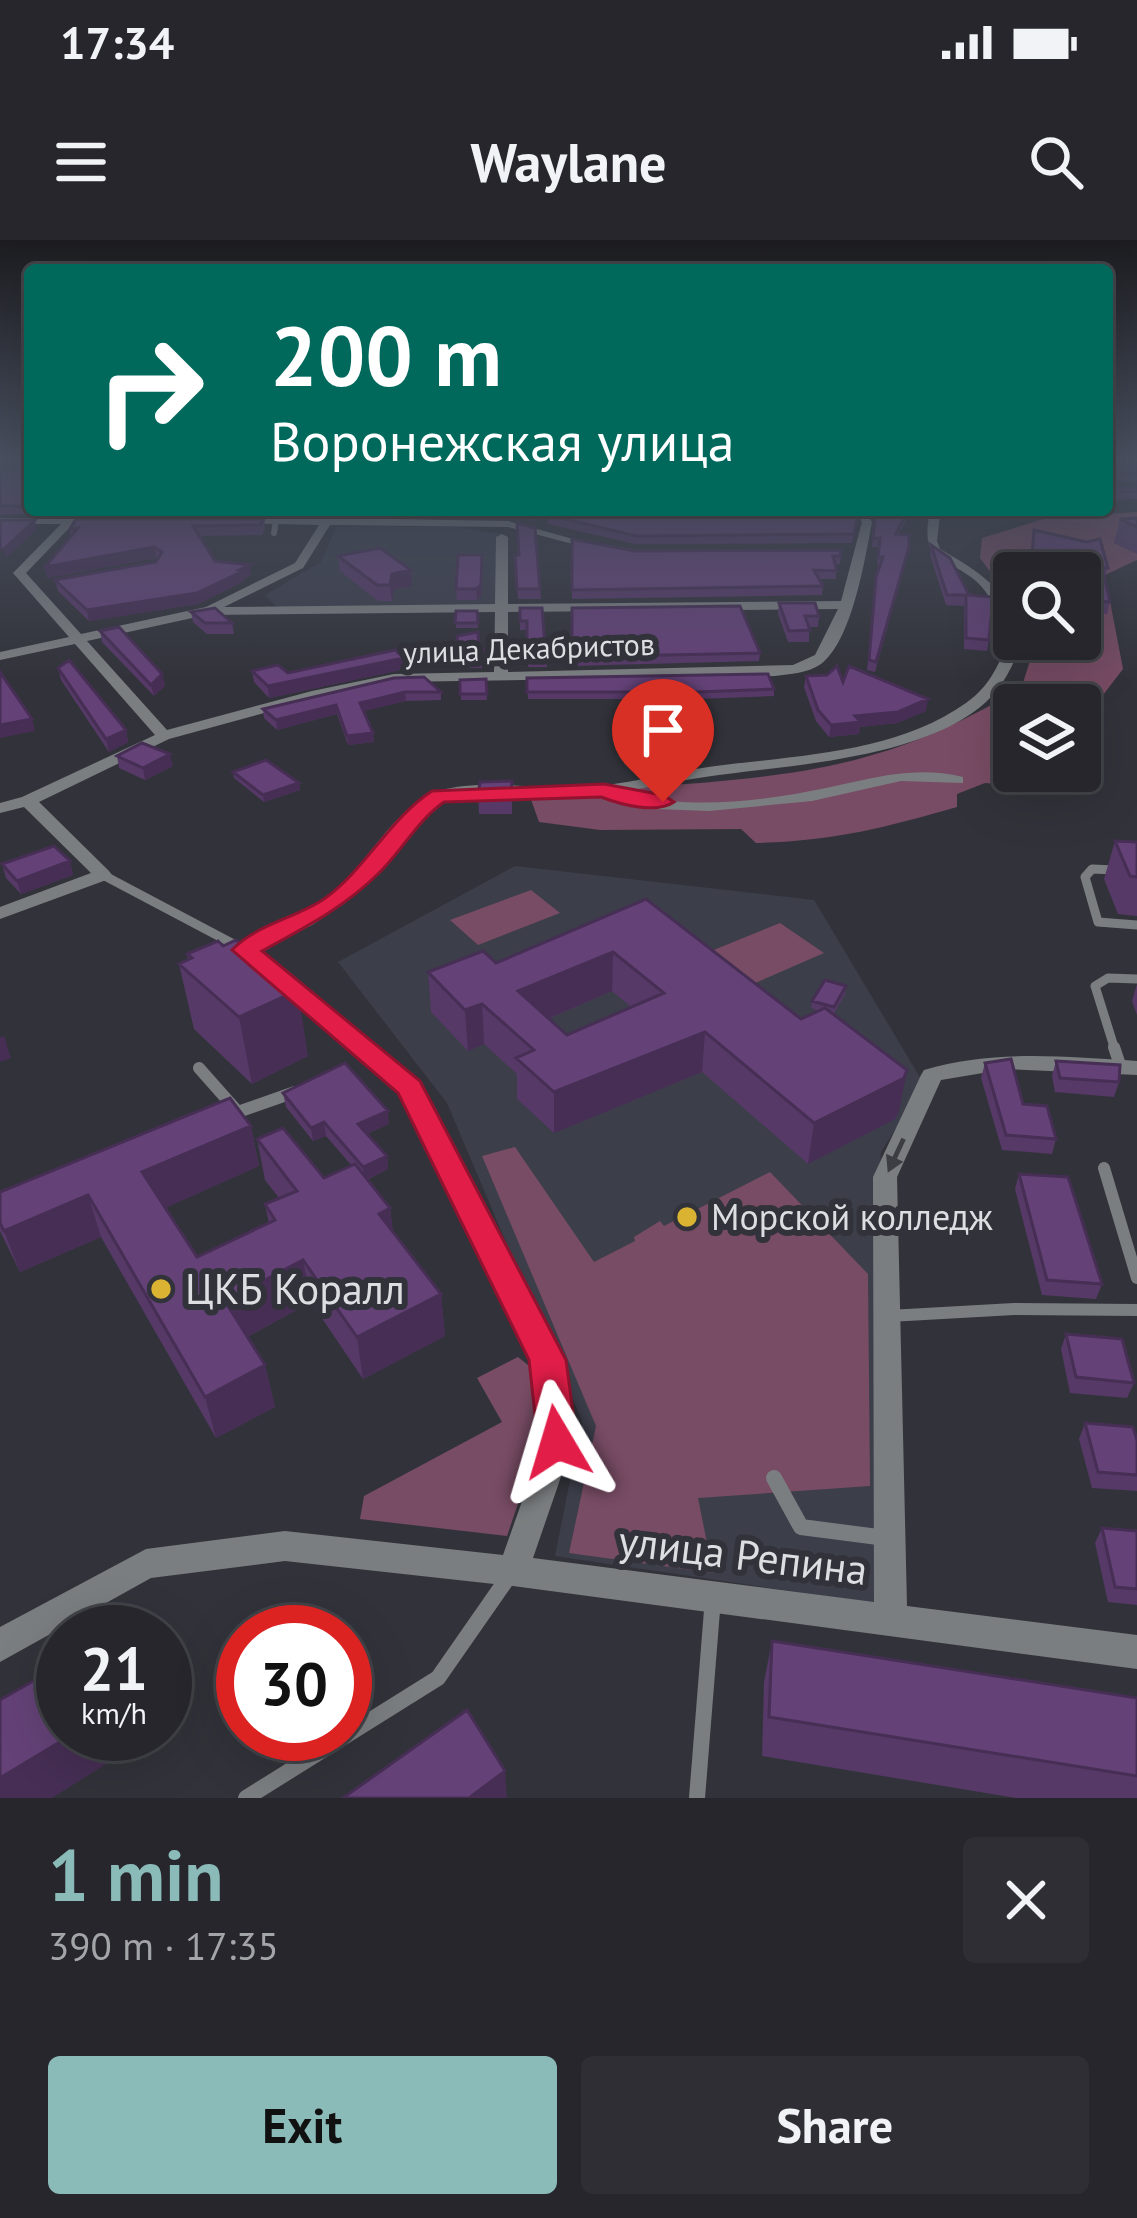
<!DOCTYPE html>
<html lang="en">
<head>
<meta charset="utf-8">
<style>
	body { margin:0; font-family:"PT Sans",sans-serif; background:#2e2e34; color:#f1f3f6; height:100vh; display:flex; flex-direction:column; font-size:45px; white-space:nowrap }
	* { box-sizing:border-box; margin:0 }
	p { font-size:39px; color:#a4a5a9 }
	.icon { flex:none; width:66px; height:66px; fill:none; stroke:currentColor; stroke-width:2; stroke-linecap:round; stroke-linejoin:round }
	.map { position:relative; height:1558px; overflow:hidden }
	.drawer { display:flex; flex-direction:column; background:#26262c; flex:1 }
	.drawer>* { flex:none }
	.hud { position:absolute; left:24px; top:24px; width:1089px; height:252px; border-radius:12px; box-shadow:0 12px 48px #0002,0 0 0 3px #424348; background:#00695c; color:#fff; overflow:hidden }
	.controls { position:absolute; left:993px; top:312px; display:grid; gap:24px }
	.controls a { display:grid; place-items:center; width:108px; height:108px; border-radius:12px; background:#26262c; box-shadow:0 12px 48px #0002,0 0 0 3px #424348; font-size:60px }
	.speed { position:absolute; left:36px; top:1365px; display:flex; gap:24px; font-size:60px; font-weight:700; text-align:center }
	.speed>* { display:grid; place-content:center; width:156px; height:156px; border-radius:50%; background:#26262c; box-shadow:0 12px 48px #0002,0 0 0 3px #424348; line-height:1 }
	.speed small { font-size:30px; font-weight:400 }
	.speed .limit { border:18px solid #d22; background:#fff; color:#111 }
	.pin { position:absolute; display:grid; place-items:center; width:102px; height:102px; color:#fff; margin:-123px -51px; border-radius:50% 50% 50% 0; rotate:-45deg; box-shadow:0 0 12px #0007 }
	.pin .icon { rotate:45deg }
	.me { position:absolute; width:132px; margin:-66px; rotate:353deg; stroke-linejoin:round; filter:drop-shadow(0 0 9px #0008) }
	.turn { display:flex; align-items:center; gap:42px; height:252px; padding:0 48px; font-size:54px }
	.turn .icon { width:156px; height:156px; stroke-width:2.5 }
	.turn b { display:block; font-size:84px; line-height:102px }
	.round { display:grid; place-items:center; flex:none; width:126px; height:126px; border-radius:12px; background:#2e2e34 }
	.head { display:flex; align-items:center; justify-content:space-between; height:204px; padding:0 48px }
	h1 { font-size:72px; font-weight:600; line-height:90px; color:#8bbbb9 }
	.action { display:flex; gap:24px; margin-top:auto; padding:24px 48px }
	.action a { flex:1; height:138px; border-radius:12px; background:#8bbbb9; color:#111; font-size:48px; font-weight:600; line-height:138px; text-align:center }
	.action a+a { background:#2e2e34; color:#f1f3f6 }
	.status { display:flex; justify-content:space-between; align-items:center; height:84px; padding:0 60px; background:#26262c; direction:ltr }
	.status svg { height:33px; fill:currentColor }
	header { display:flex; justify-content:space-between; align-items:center; height:156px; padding:0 48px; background:#26262c; font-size:54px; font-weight:600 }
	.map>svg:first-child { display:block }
</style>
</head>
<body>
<div class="status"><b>17:34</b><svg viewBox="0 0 49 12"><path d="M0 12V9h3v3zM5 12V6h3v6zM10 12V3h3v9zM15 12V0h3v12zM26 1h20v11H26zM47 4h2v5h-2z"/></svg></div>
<header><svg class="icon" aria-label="menu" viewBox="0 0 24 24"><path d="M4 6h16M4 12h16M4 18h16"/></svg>Waylane<svg class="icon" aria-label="search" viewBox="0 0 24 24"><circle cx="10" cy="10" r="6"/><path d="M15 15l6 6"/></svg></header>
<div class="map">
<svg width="1137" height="1558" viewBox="0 0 1137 1558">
	<rect width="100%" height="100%" fill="#32333a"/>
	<path fill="#3c3e4a" d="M336,287H457L501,294L498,367L278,368L265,355L321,322Z
		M515,626L814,660L924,844L881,912L875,1042L879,1364L555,1316L582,1181L447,863L338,722Z"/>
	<path fill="#784c64" d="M1137,272V320L1105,335L1123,429L1080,485V465H1014V531H1027L1029,546L985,543L957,554V567C884,588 833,601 756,603L741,589L600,590L539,582L529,554C633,546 771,545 869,516C923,501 972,476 1021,449L1035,405L1033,399H1080V333H1014V364L980,318L982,298L1047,278Z
		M531,650L560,673L478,705L450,680Z
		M780,683L824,713L746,747L704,714Z
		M515,907L594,1022L635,1001L634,997L660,981L664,986L770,932L868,1034L870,1246L698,1258L713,1333L569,1313L596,1186L482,916Z
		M518,1117L533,1129L538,1205L507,1296L360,1279L364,1256L502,1182L477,1138Z"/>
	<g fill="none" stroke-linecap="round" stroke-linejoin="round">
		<path stroke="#7b7e80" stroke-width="6" d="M237,280L246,270
			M173,281L182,270
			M274,293L276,280L291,270"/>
		<path stroke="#7b7e80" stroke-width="9" d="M1137,631L1092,629L1085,637L1098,682L1137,685
			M103,635L243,709
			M1115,810L1095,746L1108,738L1137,739"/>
		<path stroke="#7b7e80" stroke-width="12" d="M1114,807L1121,828
			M199,828L238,872L295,852
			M1104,928L1137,1038
			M889,1076L1014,1069L1137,1070"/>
		<path stroke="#7b7e80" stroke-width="16" d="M774,1238L801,1287L886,1298
			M246,1558L438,1438L509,1336
			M697,1558L713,1358"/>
		<path fill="#7b7e80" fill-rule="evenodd" d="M319,270H329L332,278L508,281L602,307L596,310L508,287L330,285L303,328L224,367L495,364L496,297L502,294L508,297V364L841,361L862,282L855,270H865L872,282C865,319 852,401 821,424C808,433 790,434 775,436L394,442L319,458L169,499L39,562L109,631L112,635L109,639L0,679V667L91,633L24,567L0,573V563L22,557L155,495L75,404L0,420V412L69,397L13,333L61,284H0V278L105,279L106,281L101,284H73L26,333L81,394L206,367L295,323L319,285L235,283L230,280L235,277L321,278ZM838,369L815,415L793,425L508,432V372ZM495,372L494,432L394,434L312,451L167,490L87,401L206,375Z
			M922,270H934L940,275L937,301L940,309C972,328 1014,350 1014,393L1009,392C999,376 990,353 976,341C945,315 921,325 929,276Z
			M1011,396L1023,399C1013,426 1003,449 979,468C912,520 787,525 705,537C677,541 650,547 623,552C685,571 763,561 826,548C874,538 914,525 963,537V543L901,541L812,561L709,571L654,569L602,555L480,556L444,560L421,578L345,663L312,685L258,711L417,843L562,1120L573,1202L533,1318L874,1362L873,937L921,835L924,830C995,809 1064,817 1137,821V835L1007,829L941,840L897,937L907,1366L1137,1395V1429L513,1346L285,1321L151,1338L0,1422V1387L146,1309L285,1291L503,1315L543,1202L534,1120L400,852L238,714L235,710L238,706C268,691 301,679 327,659C362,631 396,564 438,551C485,538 536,550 584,547C624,545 663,534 702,528C789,515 891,516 966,463C992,445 999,422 1011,396Z"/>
	</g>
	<path fill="#563967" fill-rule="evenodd" d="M1107,221H1137V241H1107Z
		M30,222V270H56L52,273L0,275V231Z
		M1107,245L1109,248L1137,247V259L1107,260Z
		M88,270H173L170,273H89Z
		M187,270H237L233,273H189Z
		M251,270H275L273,273H253Z
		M334,270H357V272H334Z
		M516,270H533V280L516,277Z
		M868,270H911L899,294L907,316L875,432L867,430L875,346L880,326L877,325L879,307H872L876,280Z
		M949,270H992L969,273L954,272Z
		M548,275L857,283L852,303L635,304L548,284Z
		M1137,278V314L1114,303L1120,279Z
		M264,279L265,289L262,295L199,296L215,321L251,335L244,339V341L198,364L89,381L58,351L55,340L156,322L158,319L156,318L47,338L45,327L71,296L70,289Z
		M1034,290L1108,328L1104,339L1110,362L1107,374L1081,372L1080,333H1029Z
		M572,299L635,311L841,316L840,324H836V339H819L823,346L822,355L572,359Z
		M931,305L950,318L989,400L987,411L964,409V366L946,365L930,315Z
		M515,315H519L540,349L541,359H518Z
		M338,316L412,346L394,349L392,361H378L340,331Z
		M482,325L481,356L477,360H457L456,349Z
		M779,363L819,376L818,387H809V402H788L778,374Z
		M520,368H542L547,427H528L527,390H520Z
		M572,368L760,413L759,421L572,426Z
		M456,371H477L478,388H456Z
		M191,372L232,383L234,394H207L193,382Z
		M100,391L162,434L165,446L154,456L102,402Z
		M457,396L479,409H483L484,428H459Z
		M404,418L405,429L269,458L254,442L252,431L288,433Z
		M58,428L126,490L128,502L109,512L61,440Z
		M806,436L843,442L926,471L897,483L860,487L859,494L829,497L816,481L804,447Z
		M394,438L441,452V460L406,461L363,471L373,493L374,502L348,505L337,474L277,490L264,478L263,469Z
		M527,438L774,449V456L697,459H528Z
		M486,439L487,460H461L460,440Z
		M117,516L173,526L145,540L119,528Z
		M233,532L299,543L300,550L264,562L234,538Z
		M512,541V574H479L478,554Z
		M1115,601L1137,602V676L1118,674L1104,639Z
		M70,621L73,635L21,654L6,638L2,624Z
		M646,659L801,779L819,771L811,768L812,761L846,746L845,754L833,775L899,871L895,879L808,924L702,832L554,893L517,859V834L484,804L468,811L431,772L428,732L496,723ZM612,751L631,767L567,795L548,779Z
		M187,714L308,816L252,844L194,789L179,724L188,720Z
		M1137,744V775L1132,761Z
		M1056,821L1119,842L1114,857L1055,852L1052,836Z
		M985,823L1056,899L1052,914L1002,910L981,838Z
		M283,853L389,884L367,894L387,916L388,929L367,940L390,968L393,992L441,1054L445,1096L363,1139L311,1062L247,1097L265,1125L275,1167L216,1198L101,997L20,1032L0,991V952L251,886L259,926L165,968L197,1017L269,983L265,964L279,958L265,940L257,899L324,938L352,926L326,896L313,901L286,867Z
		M1019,934L1102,1044L1096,1059L1042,1055L1015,949Z
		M1066,1094L1134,1143L1127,1158L1070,1153L1061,1109Z
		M1085,1183L1137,1235V1251L1092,1248L1079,1199Z
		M1102,1288L1137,1291V1365L1108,1362L1095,1303Z
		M772,1401L1137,1458V1558H1016L762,1516L764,1442Z"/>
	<path fill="#462e54" d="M0,221H19L0,226Z
		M35,280L37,289L6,318L4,309Z
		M154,307L156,318L47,338L45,327Z
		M250,325L251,335L244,339V341L198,364L89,381L87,370L239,330Z
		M482,325L481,356L477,360L476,349Z
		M411,330L412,346L394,349L392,361L390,345L392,334Z
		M404,418L405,429L269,458L268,446Z
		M162,434L165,446L154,456L151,445Z
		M405,452L406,461L361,472L360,463Z
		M928,459L926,471L897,483L860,487L859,494L829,497L831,485L855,476Z
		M336,465L337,474L277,490L276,480Z
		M32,479L35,491L0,498V485Z
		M126,490L128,502L109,512L106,499Z
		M373,493L374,502L348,505L347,496Z
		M170,514L173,526L145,540L143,528Z
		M299,543L300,550L264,562L263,555Z
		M70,621L73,635L21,654L17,641Z
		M613,712L612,751L519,791L518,751Z
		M298,750L308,816L252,844L239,777Z
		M482,764L484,804L468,811L465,770Z
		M705,792L702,832L554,893V852Z
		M4,796L11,818L0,822V797Z
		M907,830L899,871L895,879L808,924L814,883Z
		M388,871L389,884L360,897L358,884Z
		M324,882L326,896L313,901L311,888Z
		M251,886L259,926L154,973L142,932Z
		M387,916L388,929L364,941L363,927Z
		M88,955L101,997L20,1032L4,991Z
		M390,968L395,1010L379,974Z
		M303,1020L311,1062L235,1103L225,1061Z
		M441,1054L445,1096L363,1139L357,1097Z
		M265,1125L275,1167L216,1198L205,1157Z
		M73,1494H154L52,1558H0V1538Z
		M505,1531L507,1558H469Z"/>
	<path fill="#644278" stroke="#462e54" stroke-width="3" fill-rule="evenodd" d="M1107,221H1137V233H1109L1107,237Z
		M30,222V266H0V231Z
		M1107,246L1109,248L1137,247V251L1107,252Z
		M557,270H856L858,274L854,294L636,296L548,275Z
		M876,270H908L896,294L909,295V307L876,422L869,420L876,337L883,317H878L880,298L873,299Z
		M1137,278V287L1120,279Z
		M76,279H264L260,285L193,286L215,321L250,325L239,330L243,331L197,353L87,370L55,340L156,322L162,312L154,307L45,327L78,288L70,289Z
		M0,280H35L4,309H0Z
		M517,283L535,288L540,349H517L515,315H519Z
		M1034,290L1087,302L1100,299L1108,328H1102L1110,362L1084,360L1080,333L1031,329Z
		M572,299L635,311L840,310L841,316H833L837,331L814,330L823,346L572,350Z
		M931,305L950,318L969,355L993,357L989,400L966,398V355H947Z
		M380,308L411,330L392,334L390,345H377L338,316Z
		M458,315H482L481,345L476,349H456Z
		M779,363H815L819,376H805L810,390L789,391Z
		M740,366L760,413L572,417V368Z
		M215,368L232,383H205L191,372Z
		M520,368H542L546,418H527V381H520Z
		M456,371H477L478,383H455Z
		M119,387L162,434L151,445L100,391Z
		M478,392L479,409H483L484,416L459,417L457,396Z
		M395,410L404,418L268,446L252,431L278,425L288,433Z
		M69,420L126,490L106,499L58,428Z
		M837,426L843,442L849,426L928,459L898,472L855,476L861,482L831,485L818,470L806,436L827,435Z
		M0,432L32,479L0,485Z
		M768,434L774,449L697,452H527V438Z
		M424,437L441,452H405L360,463L373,493L347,496L336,465L276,480L263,469L394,438Z
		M486,439L487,454H460V440Z
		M142,503L170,514L143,528L117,516Z
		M266,520L299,543L263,555L233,532Z
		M512,541L511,555L478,554L480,542Z
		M1115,601L1137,602V637L1130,636Z
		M54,606L70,621L17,641L2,624Z
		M646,659L801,779L825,768L907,830L904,838L814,883L705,792L554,852L516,818L534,810L482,764L465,770L428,732L483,711L496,723ZM613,712L664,753L567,795L518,751Z
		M236,700L298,750L239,777L179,724L192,718L187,714L218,701L223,706Z
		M825,740L846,746L834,767L812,761Z
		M1011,819L1023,864L1047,866L1056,899L1006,895L985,823Z
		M1056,821L1120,825L1119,842L1060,838Z
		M345,823L388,871L358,884L387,916L363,927L324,882L311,888L283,853Z
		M230,858L251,886L142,932L197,1017L275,980L265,964L297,951L257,899L283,888L324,938L355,924L390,968L379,974L441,1054L357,1097L303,1020L225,1061L265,1125L205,1157L88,955L4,991L0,983V952Z
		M1019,934L1068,937L1102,1044L1047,1040Z
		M1066,1094L1122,1099L1134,1143L1076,1137Z
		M1085,1183L1133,1187L1137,1200V1235L1098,1232Z
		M1102,1288L1137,1291V1349L1115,1347Z
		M772,1401L1137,1458V1536L769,1477Z
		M63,1424V1494H73L0,1538V1460Z
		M467,1470L505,1531L469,1558H343Z"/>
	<defs><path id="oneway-solid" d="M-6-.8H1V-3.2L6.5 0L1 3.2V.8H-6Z" transform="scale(3)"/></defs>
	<use fill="#3d3e44" href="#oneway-solid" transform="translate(896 915) rotate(115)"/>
	<linearGradient id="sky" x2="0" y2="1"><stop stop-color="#1c1c20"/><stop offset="0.5" stop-color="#495060"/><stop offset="1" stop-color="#495060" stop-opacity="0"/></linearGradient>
	<rect width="1137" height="439" fill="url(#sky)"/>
	<path fill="#e11d48" stroke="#92132f" stroke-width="3" d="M604,544L663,555L674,562C656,574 622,565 601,557L444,562C418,580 403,609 380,632C345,667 306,687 262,711L420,841L566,1120L577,1202L571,1214L557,1218L544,1214L538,1202L529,1120L398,853L232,710C255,685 296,678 324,659C366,629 389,579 432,551Z"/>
	<g fill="#dab333" stroke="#32333a" stroke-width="4.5">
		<circle cx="687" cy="977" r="12"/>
		<circle cx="161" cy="1049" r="12"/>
	</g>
	<g text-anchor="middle" stroke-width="12" stroke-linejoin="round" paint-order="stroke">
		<g font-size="30" fill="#dddee2" stroke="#32333a">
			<text transform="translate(529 409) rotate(-2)" y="10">улица Декабристов</text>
		</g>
		<g font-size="36" fill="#dddee2" stroke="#32333a" text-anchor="start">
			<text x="711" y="990">Морской колледж</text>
		</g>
		<g font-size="42" fill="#dddee2" stroke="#32333a" text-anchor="start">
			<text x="185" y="1064">ЦКБ Коралл</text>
		</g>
		<g font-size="42" fill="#dddee2" stroke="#32333a">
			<text transform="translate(743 1315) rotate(7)" y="15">улица Репина</text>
		</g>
	</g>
</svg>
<div class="controls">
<a><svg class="icon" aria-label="search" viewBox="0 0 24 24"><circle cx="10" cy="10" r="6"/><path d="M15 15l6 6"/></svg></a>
<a><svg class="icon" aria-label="layers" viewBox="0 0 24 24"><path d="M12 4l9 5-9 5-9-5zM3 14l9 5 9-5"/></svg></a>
</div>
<div class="speed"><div>21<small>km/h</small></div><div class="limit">30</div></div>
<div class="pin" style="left:663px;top:562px;background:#d93025"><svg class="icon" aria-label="arrive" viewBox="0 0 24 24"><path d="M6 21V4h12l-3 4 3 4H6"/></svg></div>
<svg class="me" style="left:557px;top:1202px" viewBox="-20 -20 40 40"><path d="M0-17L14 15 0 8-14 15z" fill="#e11d48" stroke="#fff" stroke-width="4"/></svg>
<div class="hud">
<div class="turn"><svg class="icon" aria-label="right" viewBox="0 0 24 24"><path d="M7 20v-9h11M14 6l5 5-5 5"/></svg><div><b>200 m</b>Воронежская улица</div></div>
</div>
</div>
<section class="drawer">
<div class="head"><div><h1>1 min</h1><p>390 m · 17:35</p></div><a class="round"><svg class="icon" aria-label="close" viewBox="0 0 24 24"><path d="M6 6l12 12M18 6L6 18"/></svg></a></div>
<div class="action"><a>Exit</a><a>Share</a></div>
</section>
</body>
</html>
